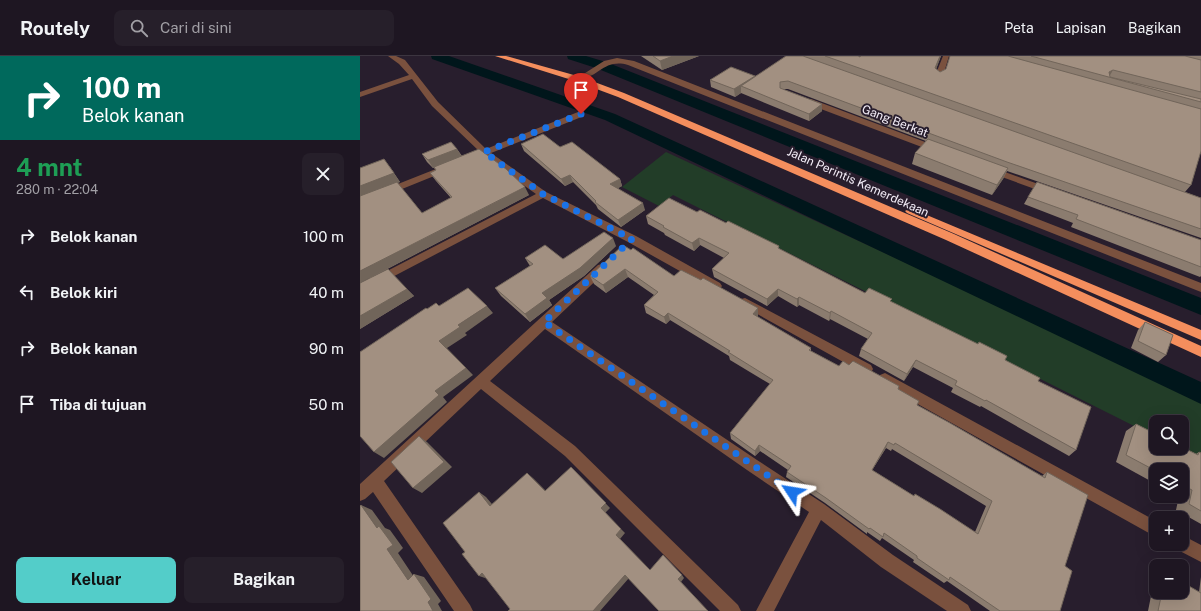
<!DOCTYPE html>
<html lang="id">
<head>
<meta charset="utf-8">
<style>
	body { margin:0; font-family:"Public Sans",sans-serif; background:#261f2a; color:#f1f3f6; height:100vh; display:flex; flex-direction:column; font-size:15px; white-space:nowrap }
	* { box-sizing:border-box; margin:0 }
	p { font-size:13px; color:#a19fa5 }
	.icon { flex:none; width:22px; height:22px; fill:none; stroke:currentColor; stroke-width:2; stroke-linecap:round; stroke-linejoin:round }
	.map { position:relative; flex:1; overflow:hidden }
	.panel { display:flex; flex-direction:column; background:#1e1622; width:360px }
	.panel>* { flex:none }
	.top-card { background:#00695c; color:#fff; overflow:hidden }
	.controls { position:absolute; left:789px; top:359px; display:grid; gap:8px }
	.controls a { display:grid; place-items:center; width:40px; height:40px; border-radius:8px; background:#1e1622; box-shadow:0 4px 16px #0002,0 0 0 1px #3c3540; font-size:20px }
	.pin { position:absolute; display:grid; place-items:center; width:34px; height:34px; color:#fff; margin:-41px -17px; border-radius:50% 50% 50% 0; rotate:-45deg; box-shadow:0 0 4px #0007 }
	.pin .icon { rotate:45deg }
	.me { position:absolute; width:44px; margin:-22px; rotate:303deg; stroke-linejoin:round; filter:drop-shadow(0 0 3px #0008) }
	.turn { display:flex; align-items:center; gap:14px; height:84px; padding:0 16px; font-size:18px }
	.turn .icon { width:52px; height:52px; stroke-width:2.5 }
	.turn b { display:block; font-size:28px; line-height:34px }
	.round { display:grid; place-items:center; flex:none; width:42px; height:42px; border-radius:8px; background:#261f2a }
	.headline { display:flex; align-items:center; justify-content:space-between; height:68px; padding:0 16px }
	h1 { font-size:24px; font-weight:700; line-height:30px; color:#1e9e55 }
	.cta { display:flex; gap:8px; margin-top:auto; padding:8px 16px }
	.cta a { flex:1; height:46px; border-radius:8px; background:#53cdc9; color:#111; font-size:16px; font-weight:700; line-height:46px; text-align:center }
	.cta a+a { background:#261f2a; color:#f1f3f6 }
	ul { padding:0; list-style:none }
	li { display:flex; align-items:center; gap:12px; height:56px; padding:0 16px }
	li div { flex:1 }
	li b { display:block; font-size:15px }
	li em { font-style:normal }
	header { display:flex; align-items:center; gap:24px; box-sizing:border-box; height:56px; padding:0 20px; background:#1e1622; border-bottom:1px solid #3c3540 }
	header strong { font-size:19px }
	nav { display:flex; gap:22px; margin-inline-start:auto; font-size:14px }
	.search { width:280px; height:36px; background:#261f2a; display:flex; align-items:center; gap:10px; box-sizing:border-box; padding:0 14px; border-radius:8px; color:#a19fa5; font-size:15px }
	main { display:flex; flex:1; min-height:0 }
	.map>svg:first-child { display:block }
</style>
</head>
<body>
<header>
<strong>Routely</strong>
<div class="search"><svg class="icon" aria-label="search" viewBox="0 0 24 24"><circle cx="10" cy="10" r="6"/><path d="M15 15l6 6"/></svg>Cari di sini</div>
<nav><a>Peta</a><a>Lapisan</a><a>Bagikan</a></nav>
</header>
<main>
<section class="panel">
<div class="top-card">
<div class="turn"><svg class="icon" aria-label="right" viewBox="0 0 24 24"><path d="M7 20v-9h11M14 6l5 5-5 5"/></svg><div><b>100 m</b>Belok kanan</div></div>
</div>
<div class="headline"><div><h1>4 mnt</h1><p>280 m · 22:04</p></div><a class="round"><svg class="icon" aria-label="close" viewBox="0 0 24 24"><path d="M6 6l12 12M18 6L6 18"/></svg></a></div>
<ul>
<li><svg class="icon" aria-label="right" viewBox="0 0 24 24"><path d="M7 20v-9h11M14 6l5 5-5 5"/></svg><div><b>Belok kanan</b></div><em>100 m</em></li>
<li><svg class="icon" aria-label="left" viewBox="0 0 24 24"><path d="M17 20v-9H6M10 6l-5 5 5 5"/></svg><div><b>Belok kiri</b></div><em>40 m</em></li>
<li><svg class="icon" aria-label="right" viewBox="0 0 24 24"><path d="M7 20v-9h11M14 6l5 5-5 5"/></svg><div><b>Belok kanan</b></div><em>90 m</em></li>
<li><svg class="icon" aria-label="arrive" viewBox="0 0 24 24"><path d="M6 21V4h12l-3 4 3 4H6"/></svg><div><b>Tiba di tujuan</b></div><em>50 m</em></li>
</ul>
<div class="cta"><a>Keluar</a><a>Bagikan</a></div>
</section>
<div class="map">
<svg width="841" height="555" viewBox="0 0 841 555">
	<rect width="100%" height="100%" fill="#281e2d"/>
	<path fill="#223d28" d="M306,96L841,343V403L822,392V366H796V381L313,139L299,150L262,131Z"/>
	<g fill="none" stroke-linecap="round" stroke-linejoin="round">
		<path fill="#00161b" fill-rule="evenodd" d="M71,0H89L255,58L841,326V348L245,64L72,3Z
			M207,0H226L246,6L841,242V259L236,12L208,3Z"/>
		<path fill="#7a513e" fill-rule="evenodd" d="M28,0H36L45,4L78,46L126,93L218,56H224V60L131,97L186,136L276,180L360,227L362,230L360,233L356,234L352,233L268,186L183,142L0,238V229L176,138L123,100H117L116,98L119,95L72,50L52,23L0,41V36L49,19L39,8Z
			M583,0H589L583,20L579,22L575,20Z
			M257,2L274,5L841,227V236L268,9C244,2 237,23 223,21L222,19L244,5Z
			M445,43H451L581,92L582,94L581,96H575L445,47Z
			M86,109L90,112L89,114L0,150V143Z
			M631,111L692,133L694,135L692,137H686L628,116L626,114Z
			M242,208L246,209L247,212L246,215L192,266L397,404L464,448L533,499L608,549L611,555H587L521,511L461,464L414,555H396L449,456L387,414L185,273L130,325L215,390L378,549L381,555H360L205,400L121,333L24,425L110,549L113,555H94L13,436L5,443L0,445V428L238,209Z
			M385,242L511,309L513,313L511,317L507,318L503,317L381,249L379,246L381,243Z
			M525,317L796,465V481L520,327L519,323L520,319Z
			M822,479L841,489V506L816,493L815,488H822Z"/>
		<path fill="#f48e5d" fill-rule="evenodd" d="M135,0H146L221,21L264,37L594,178L841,290V301L586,184L258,41L215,25Z
			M550,152L841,274V284L547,157L545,155Z"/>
	</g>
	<path fill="#8b7c6f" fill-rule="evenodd" d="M281,0H339L302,14Z
		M443,0H498L500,1L501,0H581L576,13L580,16L586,13L590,0H841V95L831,129L825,136L841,142V182L647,115L643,123L632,139L552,108L555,97L566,85L428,33H422L462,48V55L449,65L381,37L375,41L351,31L350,24L395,20Z
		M161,88L200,91L260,123L262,130L258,132L285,154L261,171L238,153L236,149L213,126L205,130L164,95Z
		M97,93L102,100L169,139L12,221L47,233L54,240L0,273L30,111L40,126L37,127L62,157L91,142L76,125L70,117L76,114L74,112H73L67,106L62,98Z
		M668,141L841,184V220L840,221L711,171L713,167L664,148Z
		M337,156L366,167L419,190V193L505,237L531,246L645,304L678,325L716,394L709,400L621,350L620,351L591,336L593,332L553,311L544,325L499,300L501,293L508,283L470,263L469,265L439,249L437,251L418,240L407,250L354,221L352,213L364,202L340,189L334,195L305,179L304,177L288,168L286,160Z
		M256,190L224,220L189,244L192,249L170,266L141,240L135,232L170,210L165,202L203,203Z
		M271,194L314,220L341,224L398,252V261L451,292V295L479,310L489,309L539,330L538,333L557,350L682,420L687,416L705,510L700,555H630L587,525L584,527L553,506L554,504L522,482L520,485L507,476V478L465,447L426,421L427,416L428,414L400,395L395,400L371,383L370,377L410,328L370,304L369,300L310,264L306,268L286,257L284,249L294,239L268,221L246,237L234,228L230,220ZM526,392L531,395L532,393L626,450L615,476L554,440L512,414Z
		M785,266L806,299L798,306L771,292L778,274Z
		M776,368L836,398L839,396L841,397V468L816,454L819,440H822V414H796V428L756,406L766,375Z
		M795,520H796V536H839L841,521V555H788Z"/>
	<path fill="#71655a" d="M313,0H339L302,14L300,5Z
		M580,0H581L574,19L575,12Z
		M753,14L749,21V16Z
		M395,20V27L381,30V37L375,41L374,33Z
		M462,48V55L449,65V58Z
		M97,93L102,101L73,112L68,104Z
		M24,103L40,126L0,141V130Z
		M648,112L643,123L632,139L637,129Z
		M210,119L213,126L205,130L201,123Z
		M260,123L262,130L253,135L250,128Z
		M165,131L169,139L0,227V215Z
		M283,147L285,154L261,171L258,164Z
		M253,182L256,190L224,220L189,244L192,249L170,266L165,258L182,237Z
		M339,182L340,189L334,195L332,187Z
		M265,213L268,221L246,237L243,229Z
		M47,233L54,240L0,273V260Z
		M418,233V240L407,250V243Z
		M439,241V249L437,251V243Z
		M127,250L133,257L105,277L107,279L87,292L113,319L83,341L87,346L24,402L14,396L75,335L79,285L98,269Z
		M398,252V260L393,266V258Z
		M471,255L470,263L469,265L470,257Z
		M308,257L310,264L306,268L304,261Z
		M556,304L553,311L544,325L547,318Z
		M59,380L67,386L92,411L62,437L53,432Z
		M528,386L526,392L509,419L512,414Z
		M399,389L400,395L395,400V395Z
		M211,411L250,452L245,457L265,477L260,483L293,517L256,479L241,452Z
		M167,417L173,422L191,440L185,435Z
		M119,436L126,441L137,454L130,450Z
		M1,449L12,454L25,472L30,474L43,492L38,497L58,527L48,524L27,493L17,472Z
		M122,517L128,523L119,520Z
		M54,518L64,521L81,545L78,548L82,555H73L68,546Z
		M265,519L269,522L240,555H233Z
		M322,519L324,522L321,526L318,523Z"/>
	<path fill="#a29081" stroke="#71655a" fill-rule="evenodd" d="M293,0H313L300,5Z
		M426,0H443L841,142V173L647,106L428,25L420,26V32L462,48L449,58L381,30Z
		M465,0H498L500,1L501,0H580L575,12L580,16L586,13L590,0H648L841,53V95L831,129Z
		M671,0H825L841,4V36L753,14L749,16L750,21L841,43V46Z
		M371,11L395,20L374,33L350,24Z
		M183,78L200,91L212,86L260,123L250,128L283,147L258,164L235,146L236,145L210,119L201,123L161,88Z
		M568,83L648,112L637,129L555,97Z
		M91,86L97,93L68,104L62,98Z
		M119,93L146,113L165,131L0,215V140L37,126L62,157L92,141L70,117L76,114L74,111Z
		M24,103L34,117L0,130V112Z
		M677,126L841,184V211L716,163L718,159L668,141Z
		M309,142L337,156L340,154L366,167L368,165L419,190L418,192L505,237L509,232L532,243L530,245L618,288L619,286L647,300L645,304L680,322L678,325L731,351L716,394L626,344L625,345L595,329L597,325L556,304L547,318L501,293L512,277L471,255L470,257L439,241L437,243L418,233L407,243L352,213L369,197L339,182L332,187L303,171L304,170L286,160Z
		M244,176L253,182L220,212L182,237L187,242L165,258L135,232L173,208L165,202L185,189L203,203Z
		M263,189L271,194L273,192L314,220L321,214L341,224L343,222L398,252L393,258L451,292L449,294L479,310L483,305L489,309L493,305L539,330L538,333L559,345L557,349L590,367L685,422L687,416L728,439L705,510L712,515L700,555H640L590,521L589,524L557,502V500L524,477L523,481L510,472L509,473L466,442L427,416L431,410L399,389L395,395L370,377L413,324L368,296L370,295L308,257L304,261L284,249L298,236L265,213L243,229L230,220ZM528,386L534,389L535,387L632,445L618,478L580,453L555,438L554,440L512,414Z
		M28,213L47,233L0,260V227Z
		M108,232L127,250L98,269L100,271L79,285L106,312L75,335L79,339L14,396L0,380V296L66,252L67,253L76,247L79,250Z
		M785,266L813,279L806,299L778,285Z
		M776,368L796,378V392H822V391L838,399L839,396L841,397V455L829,448L832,434L822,429V414H796V415L766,399Z
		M59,380L84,406L53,432L31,406Z
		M211,411L246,447L241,452L261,473L256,479L290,514L303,499L322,519L318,523L348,555H299L265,519L233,555H148L150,553L122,517L119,520L102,498L105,496L83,467L119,436L130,450L167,417L185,435Z
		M1,449L17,472L19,470L33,489L27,493L48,524L54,518L71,543L68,546L73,555H0V450Z
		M822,526L841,537V555H798L802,536H822Z"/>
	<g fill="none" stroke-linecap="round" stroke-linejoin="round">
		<path stroke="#1a73e8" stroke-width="7" stroke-dasharray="0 12.6" d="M221,58L124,96L183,138L272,183L184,266L432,436"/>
	</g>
	<g text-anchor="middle" stroke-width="4" stroke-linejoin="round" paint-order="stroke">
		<g font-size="12" fill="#f3edf7" stroke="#281e2d">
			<text transform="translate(535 65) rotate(21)" y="4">Gang Berkat</text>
			<text transform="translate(498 126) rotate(24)" y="4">Jalan Perintis Kemerdekaan</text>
		</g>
	</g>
</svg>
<div class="controls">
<a><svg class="icon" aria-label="search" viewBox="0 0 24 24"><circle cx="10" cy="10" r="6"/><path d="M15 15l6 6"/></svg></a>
<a><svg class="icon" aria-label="layers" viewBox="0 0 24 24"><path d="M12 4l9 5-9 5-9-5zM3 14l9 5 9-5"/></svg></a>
<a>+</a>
<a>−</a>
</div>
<div class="pin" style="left:221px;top:58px;background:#d93025"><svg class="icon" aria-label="arrive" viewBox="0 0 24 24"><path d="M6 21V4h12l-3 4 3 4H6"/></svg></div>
<svg class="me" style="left:432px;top:436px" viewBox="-20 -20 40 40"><path d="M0-17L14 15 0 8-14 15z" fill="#1a73e8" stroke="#fff" stroke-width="4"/></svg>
</div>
</main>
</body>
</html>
